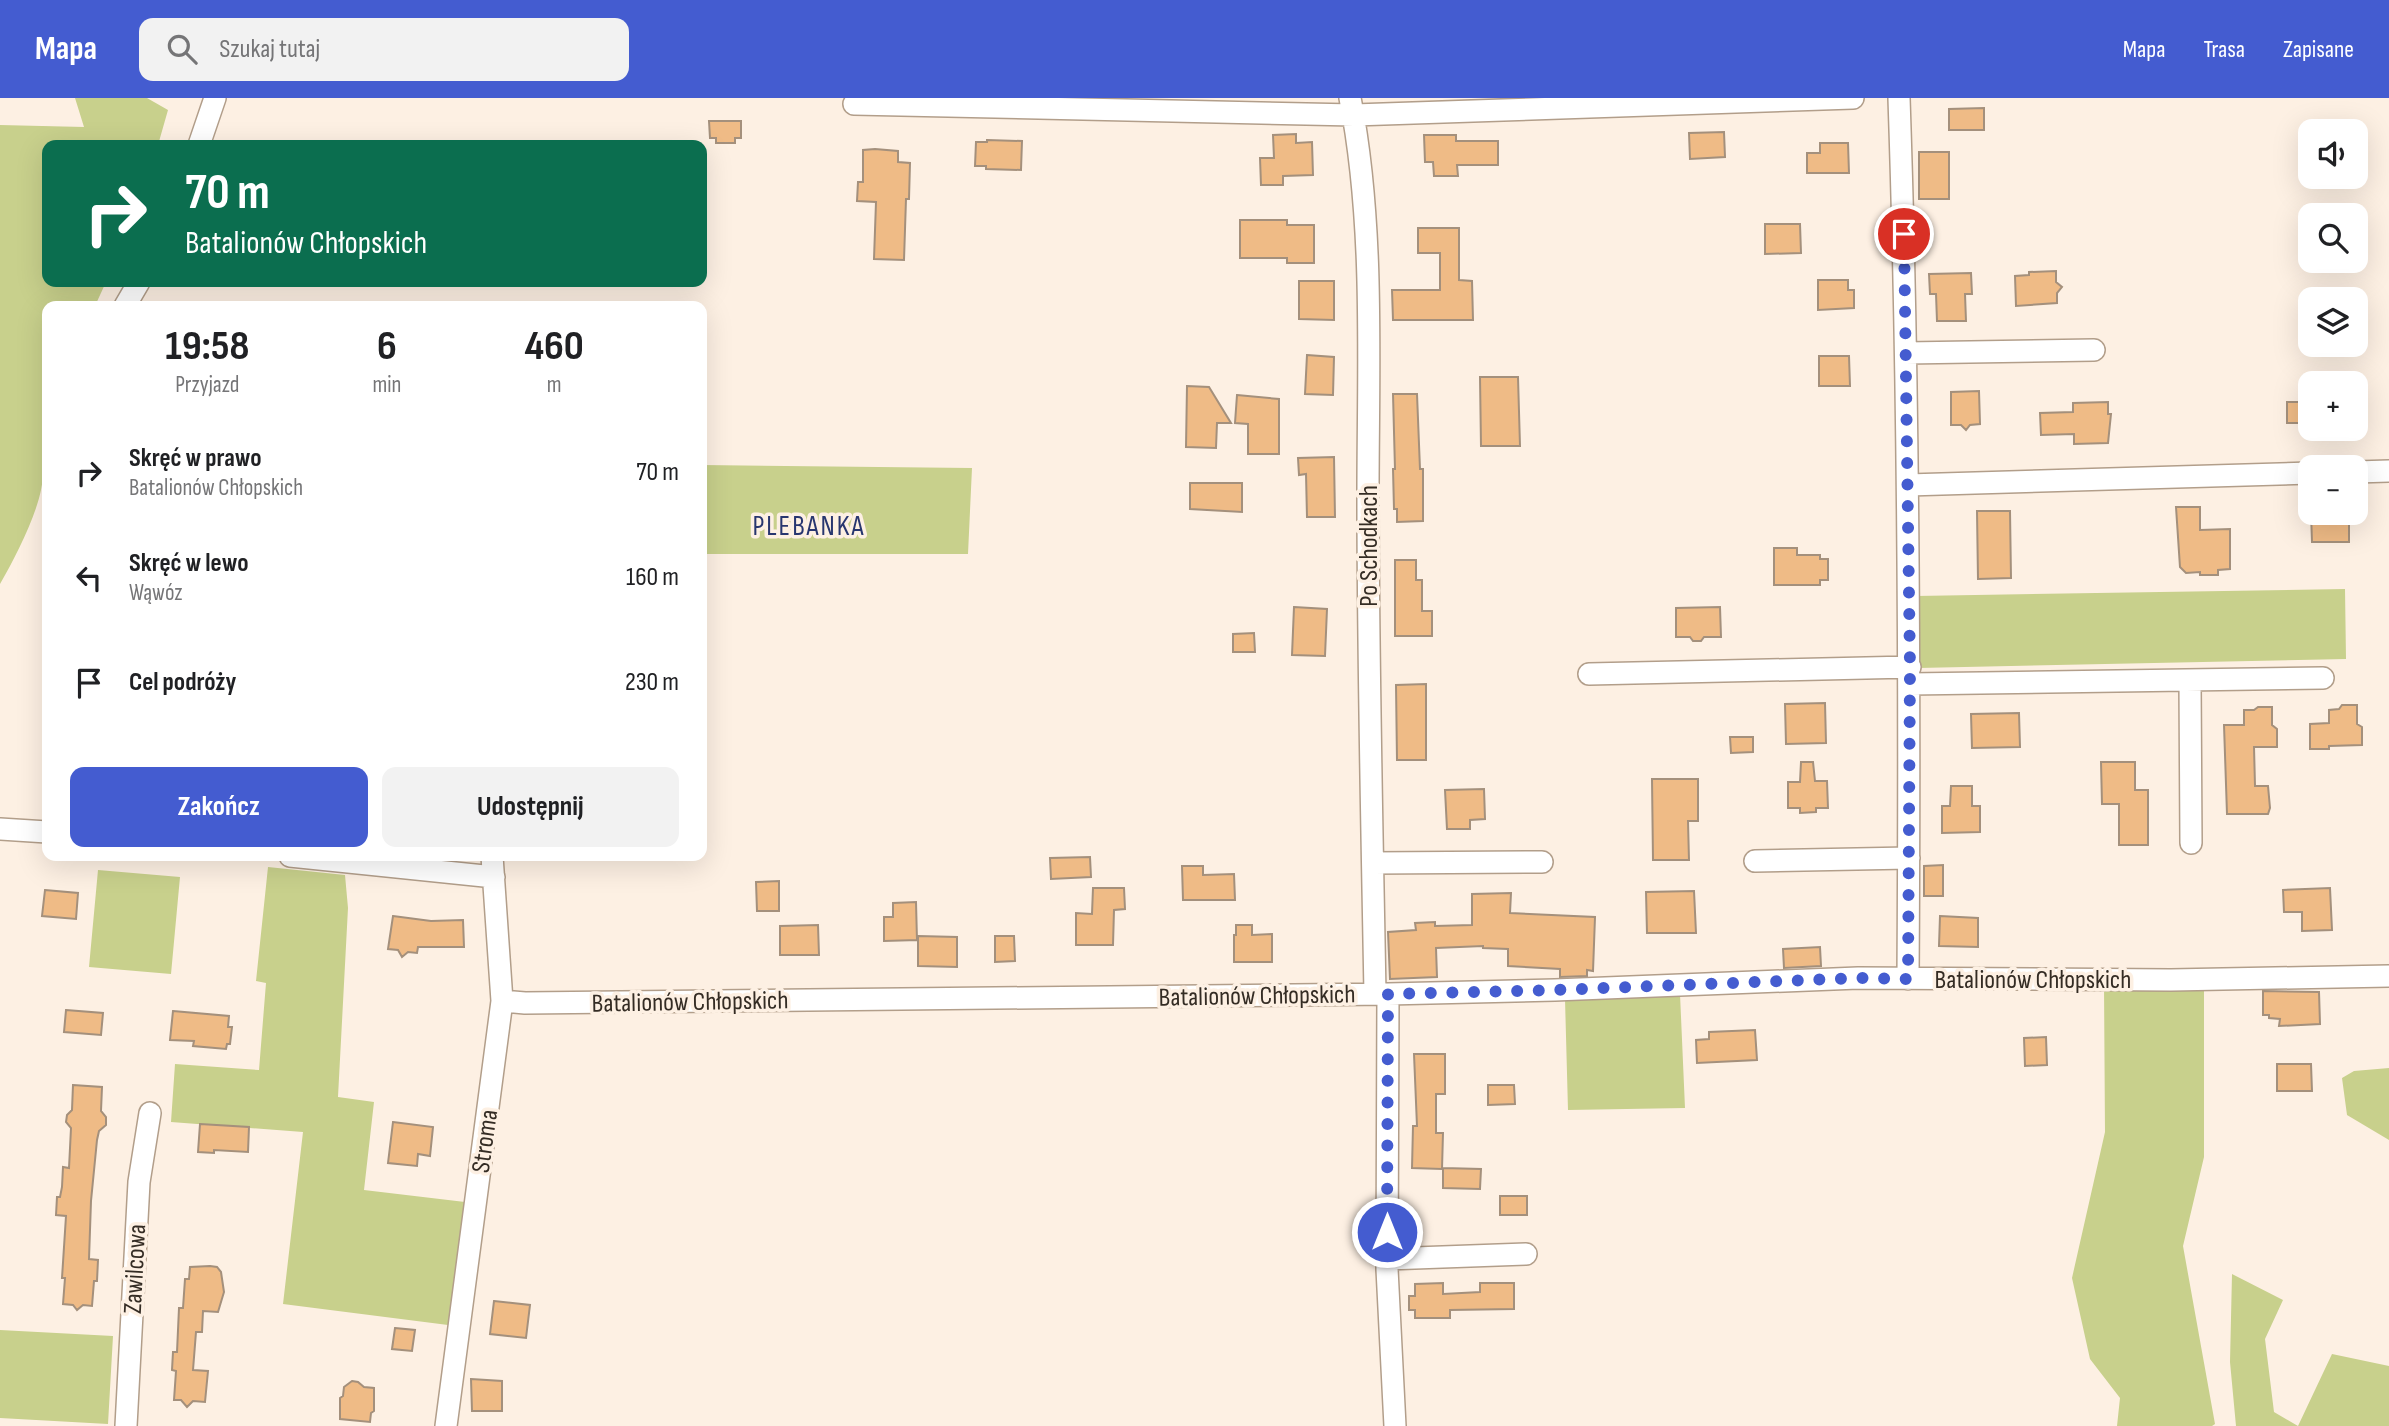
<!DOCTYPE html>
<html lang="pl">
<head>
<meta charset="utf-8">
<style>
	body { margin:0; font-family:"Sofia Sans Condensed",sans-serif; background:#f2f2f2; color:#202124; height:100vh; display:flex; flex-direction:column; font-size:26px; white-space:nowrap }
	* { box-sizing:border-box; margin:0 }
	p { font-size:23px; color:#757577 }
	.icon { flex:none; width:38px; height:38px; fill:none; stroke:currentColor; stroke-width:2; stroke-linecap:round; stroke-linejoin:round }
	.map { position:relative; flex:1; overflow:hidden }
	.sheet { position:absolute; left:42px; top:203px; width:665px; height:560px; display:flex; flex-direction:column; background:#fff; border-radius:14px; box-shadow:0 7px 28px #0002 }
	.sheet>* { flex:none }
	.banner { position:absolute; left:42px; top:42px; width:665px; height:147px; border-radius:14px; box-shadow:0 7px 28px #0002; background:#0b6e4f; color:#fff; overflow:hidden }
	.buttons { position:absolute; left:2298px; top:21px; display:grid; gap:14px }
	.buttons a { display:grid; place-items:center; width:70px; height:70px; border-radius:14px; background:#fff; box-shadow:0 7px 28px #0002; font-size:35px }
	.pin { position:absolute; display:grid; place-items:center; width:60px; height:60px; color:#fff; margin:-30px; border:4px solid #fff; border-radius:50%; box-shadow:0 2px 7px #0007 }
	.me { position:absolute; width:77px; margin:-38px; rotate:0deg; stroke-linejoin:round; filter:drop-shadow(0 0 5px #0008) }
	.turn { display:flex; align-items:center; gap:24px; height:147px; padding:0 28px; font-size:32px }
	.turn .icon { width:91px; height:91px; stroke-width:2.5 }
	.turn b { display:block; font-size:49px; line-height:60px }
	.eta { display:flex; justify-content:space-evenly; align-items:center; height:119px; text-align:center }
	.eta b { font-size:42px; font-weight:700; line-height:49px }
	.button { display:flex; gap:14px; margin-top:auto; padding:14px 28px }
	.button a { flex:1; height:80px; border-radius:14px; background:#445cd0; color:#fff; font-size:28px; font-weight:700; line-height:80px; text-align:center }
	.button a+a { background:#f2f2f2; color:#202124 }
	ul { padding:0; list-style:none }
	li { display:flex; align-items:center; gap:21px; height:105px; padding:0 28px }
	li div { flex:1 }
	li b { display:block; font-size:26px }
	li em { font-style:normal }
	header { display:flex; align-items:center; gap:42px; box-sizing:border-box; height:98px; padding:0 35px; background:#445cd0; color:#fff }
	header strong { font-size:33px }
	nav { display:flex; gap:38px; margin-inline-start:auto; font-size:24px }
	.search { width:490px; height:63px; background:#f2f2f2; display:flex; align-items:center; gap:18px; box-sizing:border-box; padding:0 24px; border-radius:14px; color:#757577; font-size:26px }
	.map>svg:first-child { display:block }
</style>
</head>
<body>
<header>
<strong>Mapa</strong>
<div class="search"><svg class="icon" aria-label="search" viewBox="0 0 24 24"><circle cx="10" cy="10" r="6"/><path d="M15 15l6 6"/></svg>Szukaj tutaj</div>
<nav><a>Mapa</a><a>Trasa</a><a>Zapisane</a></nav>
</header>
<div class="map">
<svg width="2389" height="1328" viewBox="0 0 2389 1328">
	<rect width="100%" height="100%" fill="#fdf0e3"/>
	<path fill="#c8d08c" d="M75,0H147L168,12L158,47H47V184H106L95,208H47C47,269 53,333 41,392C35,421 15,460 0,486V27L84,29Z
		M702,367L972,370L968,456H702Z
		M2345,491L2346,561L1918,570L1916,498Z
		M268,769L345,777L348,810L338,999L374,1004L364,1092L465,1104L448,1227L283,1206L303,1034L171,1024L175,966L259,972L266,885L256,883Z
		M98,772L180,779L171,876L89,869Z
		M2104,887H2204V1059L2183,1148L2215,1326L2212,1328H2117L2120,1300L2090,1261L2072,1180L2105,1034Z
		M1680,896L1685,1010L1568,1012L1565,901Z
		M2389,970V1042L2347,1017L2342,980L2354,973Z
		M2232,1176L2283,1202L2265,1241L2274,1314L2298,1328L2332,1256L2389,1268V1328H2236L2230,1264Z
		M0,1232L113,1238L108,1326L0,1320Z"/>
	<path fill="#efbb86" stroke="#a4907c" stroke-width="2" d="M1984,10V32H1949V11Z
		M709,23H741V40H735V45H716V40H710Z
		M1724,34L1725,59L1690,61L1689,35Z
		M1296,36V45L1312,44L1313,77L1283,78V87H1261L1260,60H1274L1273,37Z
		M1424,37H1456V43H1498V67H1457L1458,78H1434L1433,64H1425Z
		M987,42L1022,43L1021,72L986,71V68H975L976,44H987Z
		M1820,45H1848L1849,75H1807V55H1820Z
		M875,51L898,53V64L910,65L909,101H906L904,162L874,161L876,104L857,103L858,84H863V52Z
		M1919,54H1949V101H1919Z
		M1240,122H1287V127H1314V165H1287V160H1240Z
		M1765,126H1800L1801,155L1765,156Z
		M1418,130H1459V182L1472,183L1473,222H1393L1392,192H1440V155H1418Z
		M2056,173V184L2062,189L2057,195V205L2016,208L2015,178L2029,177V174Z
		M1971,175L1972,196H1965L1966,223H1937L1936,196H1930L1929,176Z
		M1818,182H1848V192H1854V210L1818,212Z
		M1299,183H1334V222L1299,221Z
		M1307,257L1334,259L1333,297L1305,296Z
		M1819,258H1849L1850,288H1819Z
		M1480,279H1518L1520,348H1481Z
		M1187,288L1209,289L1231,325H1217L1216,350L1186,349Z
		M1979,293L1980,326L1970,327L1966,332L1961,327H1951V294Z
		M1393,296H1417L1420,371H1423V423L1397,424V411H1394L1393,371H1395Z
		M1237,297L1279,301V356H1248V326L1235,325Z
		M2108,304V316H2111L2108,345L2074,346V336L2041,337L2040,315L2073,314V305Z
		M2287,304H2310V325H2287Z
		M1334,359L1335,419H1307L1306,376L1299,377L1298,360Z
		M1190,385H1242V414L1190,411Z
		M2176,409H2200V432L2230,431V471L2218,472V477H2200V474L2186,475L2180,469Z
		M1977,413H2010L2011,480L1978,481Z
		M2311,415H2349V444H2312Z
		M1774,450H1797V457H1820V461H1828V482H1820V487H1774Z
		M1395,462H1416V482H1422V513H1432V538H1395Z
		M1294,509L1327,511L1325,558L1292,557Z
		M1720,509L1721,539H1704L1701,543H1693L1690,539H1676V510Z
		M1254,535L1255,554H1233V536Z
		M1426,586V662H1397L1396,587Z
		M1825,605L1826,645L1786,646L1785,606Z
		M2342,607H2357V626L2362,629V647L2329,648V651H2310V626L2329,625V612L2339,611Z
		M2258,609H2272V627L2277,631V649H2254L2255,688H2268L2270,710L2268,716H2227L2224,627H2244V612H2254Z
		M2019,615L2020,649L1972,650L1971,616Z
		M1730,639H1753V654L1731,655Z
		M1801,664H1813L1815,683H1827L1828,710H1816V714L1800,715V710H1788V684H1800Z
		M2101,664H2135V692H2148V747H2119V706H2102Z
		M1652,681H1698V723H1688L1689,762H1653Z
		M1951,688H1972V708H1980V734L1942,735V708H1950Z
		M1484,691L1485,721L1470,722V731H1447L1445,692Z
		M1090,759L1091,779L1051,781L1050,760Z
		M1943,767V798H1924V768Z
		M1182,768H1203V777L1234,776L1235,802H1183Z
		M779,783V813H757L756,784Z
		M1093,790H1124L1125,811L1114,812L1113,847H1076V815L1092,816Z
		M2330,790L2332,832L2302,833V814H2284L2283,792Z
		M45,792L78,795L76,821L42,818Z
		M1694,793L1696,835H1647L1646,794Z
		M1511,795L1510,815L1595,819L1593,873L1587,872V878L1560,879V871L1508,868V851L1483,850V848L1436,850L1437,879L1390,881L1388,834L1416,832L1415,825L1435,824V828L1472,827V796Z
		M916,804L917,842L884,843V819H893V805Z
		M393,818L431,823L463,822L464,849H418L417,855L408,854L402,859L398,852L388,851Z
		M1940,818L1978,820V849L1939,848Z
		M818,827L819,857H780V828Z
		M1236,827H1252V837L1272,836V864H1234V837H1236Z
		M918,838L957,839V869L918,868Z
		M995,838H1014L1015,863L995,864Z
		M1820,849L1821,868L1784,870L1783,851Z
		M2263,893L2319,894L2320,926L2279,928L2280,921L2269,920V917H2263Z
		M66,912L103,915L101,937L64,934Z
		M173,913L229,918L228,929H232L230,946H227L226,951L193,948L194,943L170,942Z
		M1755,932L1757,962L1697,965L1696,942L1709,941V934Z
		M2046,939L2047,967L2025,968L2024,940Z
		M1414,956H1445V996H1436V1035H1443L1442,1071L1412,1070L1413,1028H1417Z
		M2277,966H2311L2312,993H2277Z
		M73,987L102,989L101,1013L106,1019V1027L99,1033L97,1042L91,1103L89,1161L98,1162L97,1183H94L92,1208L83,1207L77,1212L73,1207L63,1206L65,1180H62L66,1118L56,1117L57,1099H60L62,1089L63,1069L69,1070L71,1030L66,1024L67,1017L72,1012Z
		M1488,987H1514L1515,1006L1488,1007Z
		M393,1024L433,1029L430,1058L418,1056L417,1068L388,1065Z
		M200,1026L249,1029L248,1054L214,1052V1055L198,1054Z
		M1443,1070L1481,1071L1480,1091L1443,1090Z
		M1500,1098H1527V1117H1500Z
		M210,1168L217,1169L221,1174L224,1194L218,1214L203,1213L202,1234H196L193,1272L208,1273L205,1304L193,1303L187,1309L181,1302H174L176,1273L172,1272L173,1254H177L179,1210H183L185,1181H189L190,1169Z
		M1443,1185V1196L1480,1194V1185H1514V1211L1450,1212V1220H1415V1212H1409V1198H1415V1186Z
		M494,1203L530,1207L526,1240L490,1236Z
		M395,1230L415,1232L412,1253L392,1251Z
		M471,1281L502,1283V1313H472Z
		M352,1283L358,1284L364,1289L374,1290V1313L371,1315L370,1324L340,1321V1300L343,1298L344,1289Z"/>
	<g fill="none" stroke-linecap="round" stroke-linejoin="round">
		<g stroke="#b29e8a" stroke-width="24">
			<path id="minor" d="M1350,0C1375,127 1368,268 1368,397C1368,563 1372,730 1375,896
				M1899,0C1909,294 1910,587 1908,881
				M854,6L1354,17L1853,0
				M199,47L215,0
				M125,208L139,184
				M1906,255L2094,252
				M2356,374L2389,373
				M1908,387L2310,375
				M1589,576L1910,569
				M2190,583L2191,745
				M1910,586L2323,580
				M0,731L47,734
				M290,758L494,779
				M1755,763L1909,760
				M1373,765L1542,764
				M1388,896L1387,1171L1395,1328
				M502,903L525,905L1388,896L1555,892L1858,880L2171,882L2389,878
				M1387,1161L1526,1156
				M126,1328L139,1084L150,1015
				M446,1328L502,903L492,758"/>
		</g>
		<use href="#minor" stroke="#fff" stroke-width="21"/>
	</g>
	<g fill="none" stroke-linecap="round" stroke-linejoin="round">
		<path stroke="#445cd0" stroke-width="12" stroke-dasharray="0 21.6" d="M1387,1134L1388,896L1555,892L1858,880L1908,881L1910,569L1904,136"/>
	</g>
	<g text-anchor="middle" stroke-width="7" stroke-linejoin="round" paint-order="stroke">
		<g font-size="26" fill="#342c24" stroke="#fdf0e3">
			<text transform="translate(1368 448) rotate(-90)" y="9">Po Schodkach</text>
			<text x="2033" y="890">Batalionów Chłopskich</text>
			<text transform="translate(1257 897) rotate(-1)" y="9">Batalionów Chłopskich</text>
			<text transform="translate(690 903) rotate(-1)" y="9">Batalionów Chłopskich</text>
			<text transform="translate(484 1043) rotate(-82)" y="9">Stroma</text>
			<text transform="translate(134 1171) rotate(-87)" y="9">Zawilcowa</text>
		</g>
		<g font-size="28" letter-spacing="2" fill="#28366f" stroke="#fdf0e3">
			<text x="809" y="437">PLEBANKA</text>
		</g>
	</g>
</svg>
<div class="buttons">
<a><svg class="icon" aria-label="sound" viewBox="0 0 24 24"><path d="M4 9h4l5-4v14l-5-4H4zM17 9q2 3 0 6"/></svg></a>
<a><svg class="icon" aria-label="search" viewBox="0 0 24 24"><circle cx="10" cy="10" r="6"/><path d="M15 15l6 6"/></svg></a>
<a><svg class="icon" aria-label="layers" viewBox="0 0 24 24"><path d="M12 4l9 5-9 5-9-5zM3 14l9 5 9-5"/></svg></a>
<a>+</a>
<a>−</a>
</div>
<div class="pin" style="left:1904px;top:136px;background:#d93025"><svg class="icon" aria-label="arrive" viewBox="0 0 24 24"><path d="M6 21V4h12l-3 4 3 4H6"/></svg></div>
<svg class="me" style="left:1387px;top:1134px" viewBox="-20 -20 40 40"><circle r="17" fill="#445cd0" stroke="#fff" stroke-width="3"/><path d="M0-11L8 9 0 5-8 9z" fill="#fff"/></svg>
<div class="banner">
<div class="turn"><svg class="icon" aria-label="right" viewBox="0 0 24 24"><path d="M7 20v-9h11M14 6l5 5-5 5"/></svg><div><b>70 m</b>Batalionów Chłopskich</div></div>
</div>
<section class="sheet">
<div class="eta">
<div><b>19:58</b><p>Przyjazd</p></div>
<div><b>6</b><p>min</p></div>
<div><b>460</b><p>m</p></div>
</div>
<ul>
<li><svg class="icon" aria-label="right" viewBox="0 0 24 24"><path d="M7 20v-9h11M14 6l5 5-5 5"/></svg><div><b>Skręć w prawo</b><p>Batalionów Chłopskich</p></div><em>70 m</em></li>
<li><svg class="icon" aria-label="left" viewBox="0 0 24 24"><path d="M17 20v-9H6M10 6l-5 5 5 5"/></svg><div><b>Skręć w lewo</b><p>Wąwóz</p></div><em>160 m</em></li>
<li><svg class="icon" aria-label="arrive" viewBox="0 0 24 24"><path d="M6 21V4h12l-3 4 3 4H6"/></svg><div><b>Cel podróży</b></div><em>230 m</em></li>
</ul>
<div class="button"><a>Zakończ</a><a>Udostępnij</a></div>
</section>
</div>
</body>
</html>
